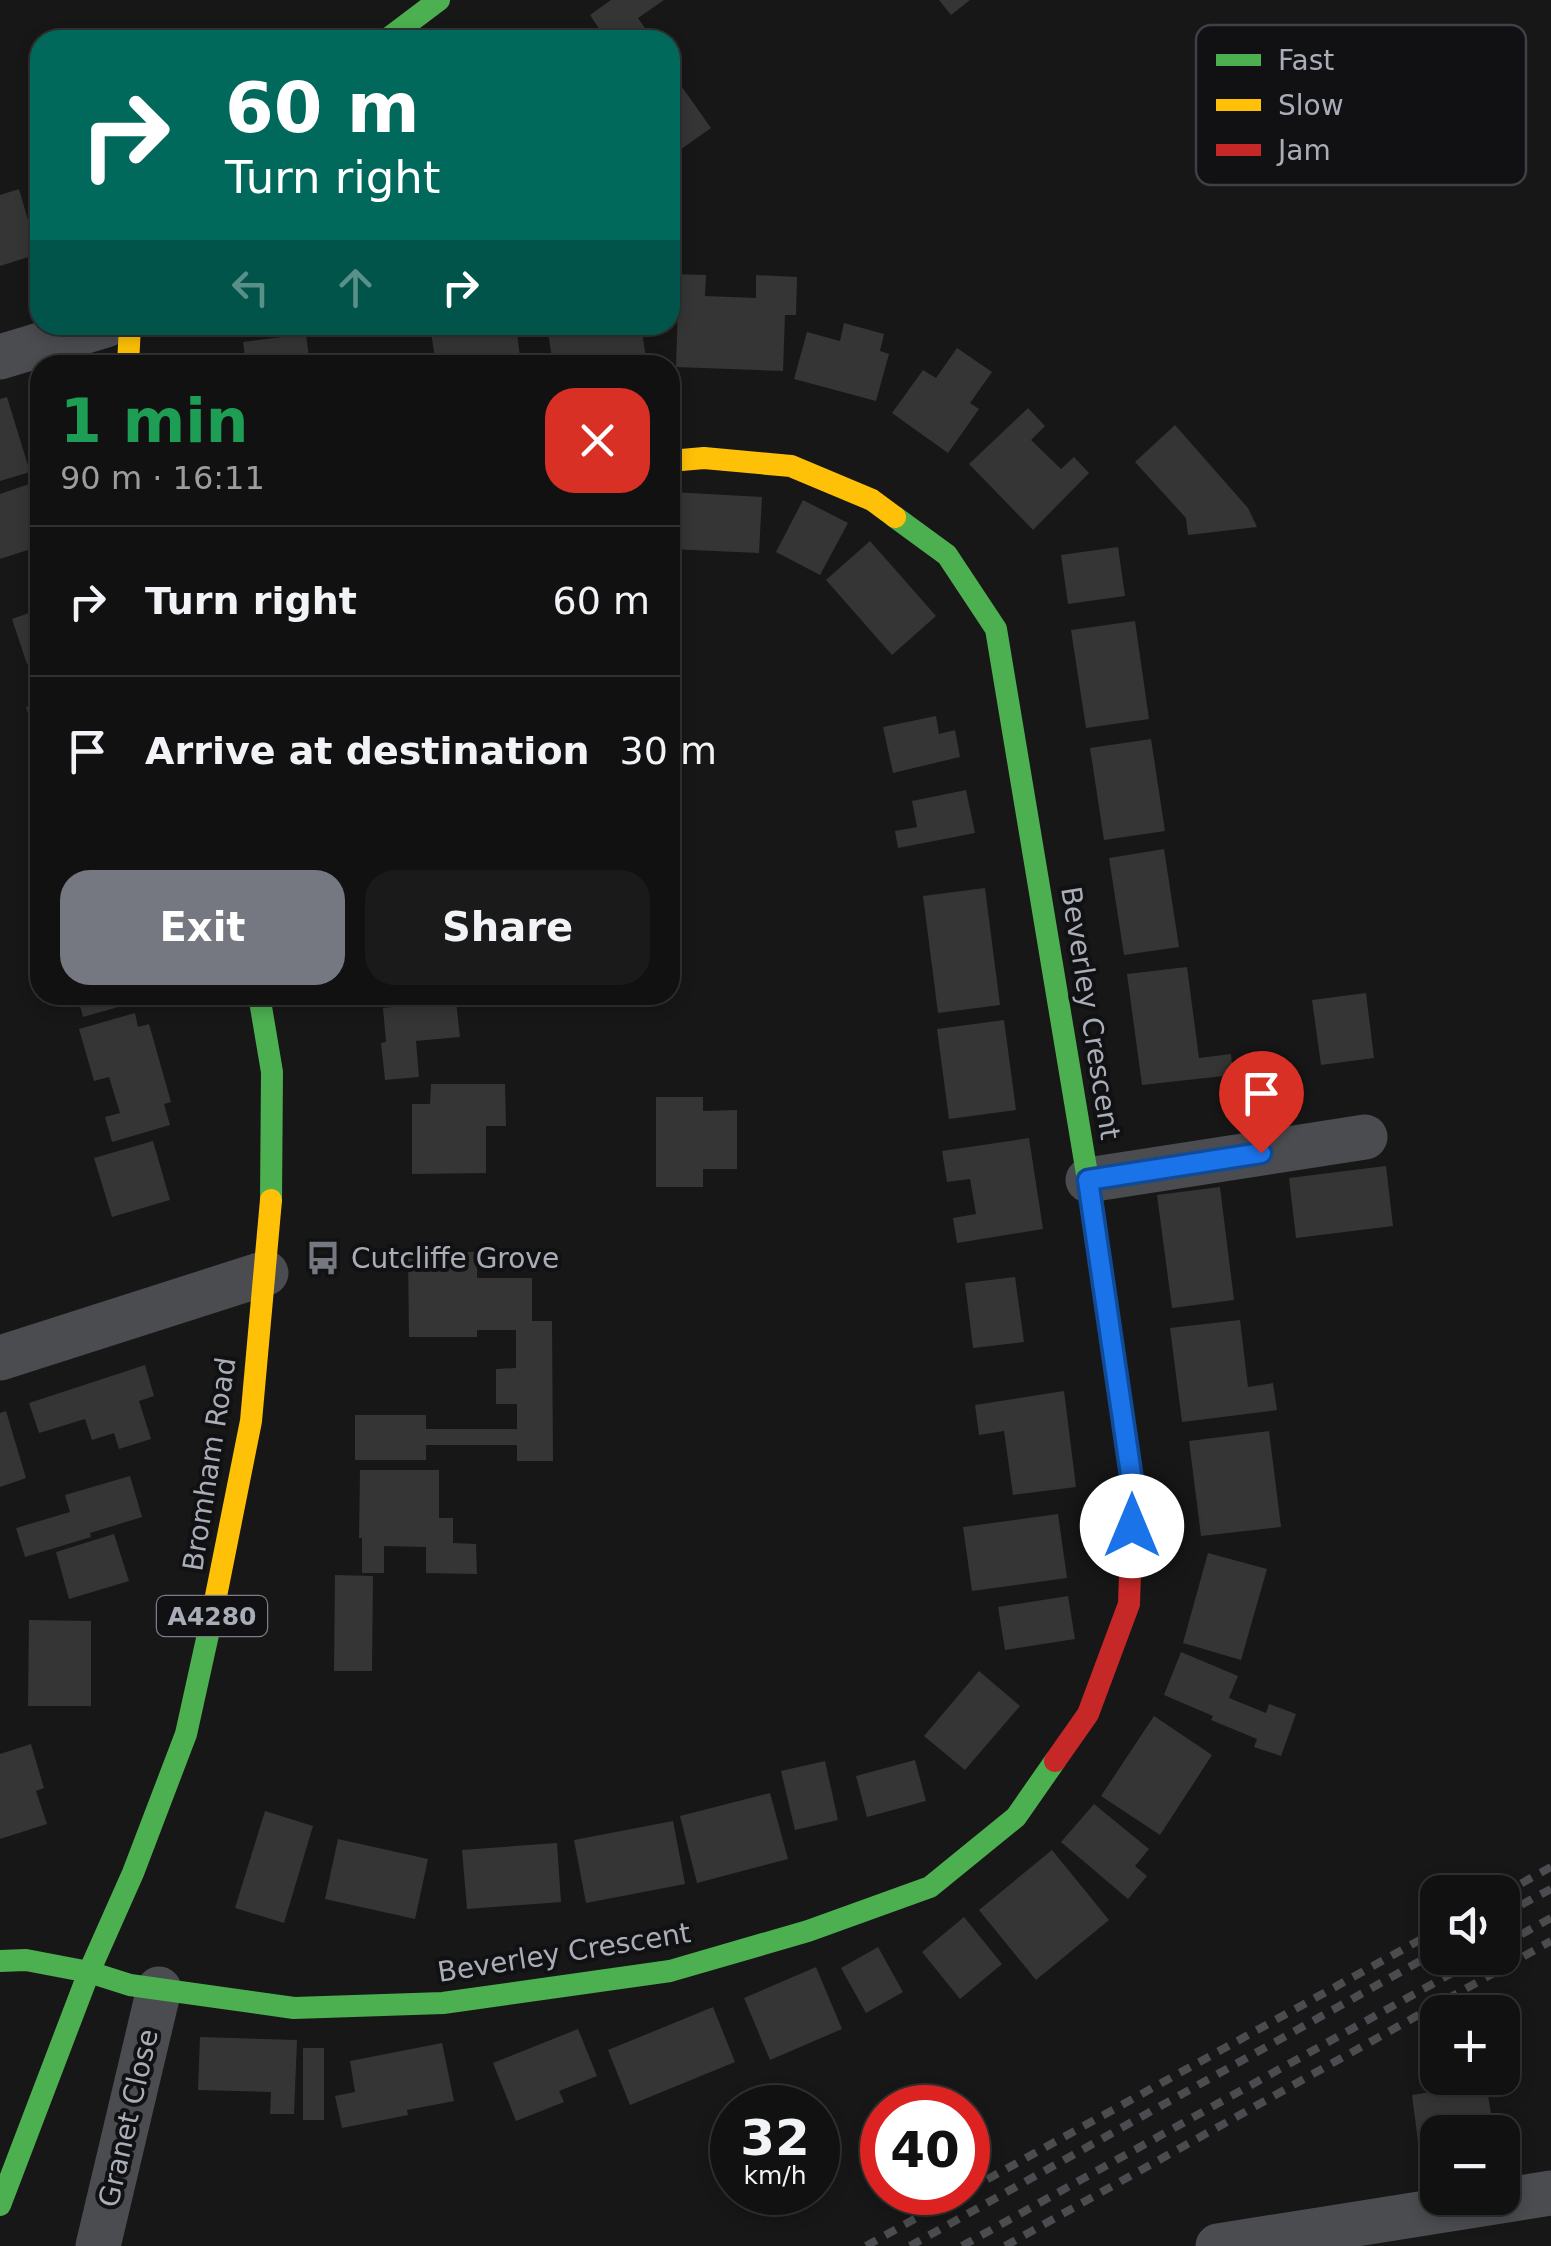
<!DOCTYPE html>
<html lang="en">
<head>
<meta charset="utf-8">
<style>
	body { margin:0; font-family:"DejaVu Sans",sans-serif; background:#1a1a1a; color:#f1f3f6; height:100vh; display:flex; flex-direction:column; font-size:38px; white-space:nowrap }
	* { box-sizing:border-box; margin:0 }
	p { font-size:32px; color:#9c9d9f }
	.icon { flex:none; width:55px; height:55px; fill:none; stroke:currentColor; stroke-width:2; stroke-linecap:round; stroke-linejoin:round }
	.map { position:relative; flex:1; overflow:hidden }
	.side { position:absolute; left:30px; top:355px; width:650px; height:650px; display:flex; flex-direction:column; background:#111; border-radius:30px; box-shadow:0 5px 15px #0003,0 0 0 2px #303131 }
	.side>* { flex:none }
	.banner { position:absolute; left:30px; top:30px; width:650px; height:305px; border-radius:30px; box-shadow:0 5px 15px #0003,0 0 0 2px #303131; background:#00695c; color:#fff; overflow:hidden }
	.controls { position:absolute; left:1420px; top:1875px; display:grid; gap:20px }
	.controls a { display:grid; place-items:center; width:100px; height:100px; border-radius:20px; background:#111; box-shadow:0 5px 15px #0003,0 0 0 2px #303131; font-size:50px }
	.speed { position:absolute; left:710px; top:2085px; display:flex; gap:20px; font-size:50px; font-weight:700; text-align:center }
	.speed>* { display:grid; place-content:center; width:130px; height:130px; border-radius:50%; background:#111; box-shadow:0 5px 15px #0003,0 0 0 2px #303131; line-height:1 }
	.speed small { font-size:25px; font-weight:400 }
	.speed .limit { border:15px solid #d22; background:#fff; color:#111 }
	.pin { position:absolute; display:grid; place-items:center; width:85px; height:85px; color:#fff; margin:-102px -42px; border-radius:50% 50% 50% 0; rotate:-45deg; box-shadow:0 0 10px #0007 }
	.pin .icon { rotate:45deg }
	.me { position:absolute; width:110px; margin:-55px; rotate:0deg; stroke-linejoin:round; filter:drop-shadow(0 0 8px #0008) }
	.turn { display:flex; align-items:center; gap:35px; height:210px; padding:0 30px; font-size:45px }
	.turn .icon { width:130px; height:130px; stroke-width:2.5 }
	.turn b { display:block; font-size:70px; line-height:85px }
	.lanes { display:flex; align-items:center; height:95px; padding:0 30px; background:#0003; justify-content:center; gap:50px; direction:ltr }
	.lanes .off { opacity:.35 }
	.round { display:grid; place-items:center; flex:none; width:105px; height:105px; border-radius:30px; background:#1a1a1a }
	.headline { display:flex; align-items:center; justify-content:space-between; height:170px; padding:0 30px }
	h1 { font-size:60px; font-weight:600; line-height:75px; color:#1e9e55 }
	.button { display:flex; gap:20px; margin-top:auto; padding:20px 30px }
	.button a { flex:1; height:115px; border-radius:30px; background:#757880; color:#fff; font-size:40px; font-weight:600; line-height:115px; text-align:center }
	.button a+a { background:#1a1a1a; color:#f1f3f6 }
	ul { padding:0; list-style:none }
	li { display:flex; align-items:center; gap:30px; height:150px; padding:0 30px; border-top:2px solid #303131 }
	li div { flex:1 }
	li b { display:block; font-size:38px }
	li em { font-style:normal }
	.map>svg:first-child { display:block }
</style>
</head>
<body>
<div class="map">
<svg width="1551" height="2246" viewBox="0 0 1551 2246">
	<rect width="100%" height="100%" fill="#171717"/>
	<path fill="#353536" d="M611,0H664L638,18L653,40H586L600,30L590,15Z
		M939,0H970L951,15Z
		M670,70L711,128L670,157Z
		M19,189L38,254L0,266V195Z
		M670,274L706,275L705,296L756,298V275L797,277L796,315H785L783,371L676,367L678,305H670Z
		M844,323L884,334L880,351L889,354L876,401L794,379L807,332L840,341Z
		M430,325H516L521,365H436Z
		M547,325H641L647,365H553Z
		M306,334L310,365H246L243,342Z
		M957,348L992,372L970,403L979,409L948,453L892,413L923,370L936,378Z
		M7,397L30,472L0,481V399Z
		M1028,408L1045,426L1031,440L1061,469L1074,457L1089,473L1033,530L969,464Z
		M1175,425L1248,508L1257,527L1188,535L1186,518L1135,462Z
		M38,481L40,541L29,544L31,549L0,559V494Z
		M672,492L762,497L759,553L670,549Z
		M803,500L848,523L820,575L776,552Z
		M870,541L936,616L892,655L826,580Z
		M1118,547L1125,596L1068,604L1061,555Z
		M40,609V660L27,664L12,619Z
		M1135,621L1149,719L1086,728L1071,630Z
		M40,703V749H39L26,707Z
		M936,716L939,734L955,730L960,757L893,773L883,727Z
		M1151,739L1165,831L1104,840L1090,748Z
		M966,790L975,833L898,848L895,831L917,827L912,801Z
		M1164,849L1179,947L1124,955L1109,858Z
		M985,888L1000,1005L938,1013L923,896Z
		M1187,967L1199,1058L1231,1054L1233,1075L1142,1085L1127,974Z
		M1366,993L1374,1058L1321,1065L1312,1000Z
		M77,995H141L143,1000L83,1017Z
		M401,995H439L440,1002L456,1001L460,1037L416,1041L419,1077L385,1080L381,1043L386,1042L383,1008L403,1006Z
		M135,1013L138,1027L149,1024L171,1102L164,1104L170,1125L112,1142L105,1117L120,1113L109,1077L94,1081L79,1029Z
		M1004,1020L1016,1110L949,1119L937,1029Z
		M431,1084H505L506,1126H486V1173L412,1174V1104H430Z
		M656,1097H703V1111L737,1110V1169H703V1187H656Z
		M1029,1138L1043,1229L957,1243L953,1218L976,1214L970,1179L947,1182L942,1151Z
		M153,1141L170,1200L112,1217L94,1158Z
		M1386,1166L1393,1226L1296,1238L1289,1178Z
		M1220,1187L1234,1300L1172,1308L1157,1195Z
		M408,1252H477V1278H532V1321H552L553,1461H517V1445H426V1460H355V1415H426V1429H517V1404H496V1369L516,1368V1330H477V1337H409Z
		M1015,1277L1024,1342L973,1348L965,1283Z
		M1240,1320L1248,1387L1273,1383L1277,1410L1182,1422L1170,1328Z
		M145,1365L154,1396L139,1401L151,1439L119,1449L114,1433L92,1440L85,1419L39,1433L29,1403Z
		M1064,1391L1076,1487L1013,1495L1004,1431L979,1435L975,1405Z
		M6,1411L26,1478L0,1487V1413Z
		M1269,1431L1281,1527L1201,1536L1189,1441Z
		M360,1470H439V1518H453V1543L476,1544L477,1574L426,1573V1547L384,1546V1573H362V1538H359Z
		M130,1476L142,1517L90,1533L91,1537L25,1557L16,1528L70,1512L65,1495Z
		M1058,1514L1067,1578L972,1591L963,1527Z
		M114,1534L129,1581L69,1599L56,1552Z
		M1208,1553L1267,1569L1241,1660L1183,1643Z
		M335,1575L373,1576L372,1671H334Z
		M1068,1596L1075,1639L1005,1650L998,1607Z
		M29,1620L91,1621V1706H28Z
		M1181,1652L1238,1676L1229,1698L1266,1713L1269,1704L1296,1714L1281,1756L1254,1747L1257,1739L1211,1720L1213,1716L1164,1695Z
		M979,1671L1020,1706L965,1770L924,1736Z
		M1154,1716L1212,1755L1160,1835L1101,1796Z
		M31,1744L44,1788L36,1791L47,1824L0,1839V1754Z
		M915,1760L926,1801L867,1817L856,1776Z
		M825,1761L838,1820L795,1830L781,1771Z
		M770,1793L788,1859L697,1883L680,1816Z
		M1094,1804L1149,1849L1135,1866L1147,1876L1128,1899L1061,1842Z
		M265,1811L313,1826L284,1923L235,1908Z
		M673,1821L685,1884L586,1903L574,1840Z
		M338,1839L428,1859L415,1919L325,1899Z
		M557,1843L561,1902L467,1909L462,1850Z
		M1052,1850L1109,1920L1036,1980L979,1910Z
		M964,1917L1002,1964L960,1999L922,1952Z
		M878,1947L903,1992L866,2013L841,1968Z
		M816,1967L842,2029L770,2060L744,1998Z
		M713,2007L735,2062L630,2105L608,2050Z
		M578,2029L597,2076L559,2091L564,2102L516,2121L493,2063Z
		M200,2037L297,2040L294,2114H270L271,2092L198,2090Z
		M442,2043L454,2101L407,2110L408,2115L342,2128L335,2096L355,2092L350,2061Z
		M303,2048H324V2120H303Z
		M1486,2083L1493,2126L1476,2129V2132H1438V2154L1420,2157L1412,2095Z"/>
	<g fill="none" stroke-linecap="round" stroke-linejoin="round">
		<path stroke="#4b4c50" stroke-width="45" d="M0,357L106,325
			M1088,1180L1365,1137
			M0,1358L266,1273
			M98,2246L159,1989
			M1218,2246L1551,2193"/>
		<path stroke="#4caf50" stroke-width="22" d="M386,40L439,0
			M895,517L947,555L996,629L1088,1180L1119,1394
			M259,995L272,1072L271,1200
			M0,1961L26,1960L89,1972L130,1985L294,2008L443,2003L670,1971L808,1931L930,1887L1016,1817L1055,1761
			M0,2205L89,1972L133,1873L186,1734L211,1621"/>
		<path stroke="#ffc107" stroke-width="22" d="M128,365L130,325
			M670,461L704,458L791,466L872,500L895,517
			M211,1621L251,1421L271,1200"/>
		<path stroke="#c62828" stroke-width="22" d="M1055,1761L1088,1714L1129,1604L1133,1488L1119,1394"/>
		<path stroke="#4b4c4f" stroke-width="8" stroke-dasharray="12 10" stroke-linecap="butt" d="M1502,1894L1551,1867
			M1502,1915L1551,1889
			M1502,1945L1551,1918
			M968,2190L1438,1930
			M866,2246L963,2192
			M910,2246L1438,1951
			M962,2246L1479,1958
			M1005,2246L1551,1941"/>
	</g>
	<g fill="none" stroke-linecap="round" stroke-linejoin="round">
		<g stroke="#114b97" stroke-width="25">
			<path id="route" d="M1132,1526L1133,1488L1088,1180L1261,1153"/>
		</g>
		<use href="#route" stroke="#1a73e8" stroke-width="18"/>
	</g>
	<defs>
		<g id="bus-bare" transform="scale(2.7)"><path d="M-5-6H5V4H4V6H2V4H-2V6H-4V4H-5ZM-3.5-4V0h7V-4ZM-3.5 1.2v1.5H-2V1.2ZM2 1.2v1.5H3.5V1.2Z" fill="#757880" stroke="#111113" stroke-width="2.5" paint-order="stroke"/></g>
	</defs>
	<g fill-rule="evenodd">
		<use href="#bus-bare" x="323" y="1258"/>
	</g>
	<g text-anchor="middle" stroke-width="8" stroke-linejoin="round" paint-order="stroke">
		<rect fill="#111113" stroke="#7b7e86" stroke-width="2.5" x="157" y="1596" width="110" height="40" rx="8"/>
		<g font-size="25" font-weight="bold" fill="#a8adb8">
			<text x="212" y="1625">A4280</text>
		</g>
		<g font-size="28" fill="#a8adb8" stroke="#111113">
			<text transform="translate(1091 1013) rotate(81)" y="10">Beverley Crescent</text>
			<text transform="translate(209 1464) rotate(-81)" y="10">Bromham Road</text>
			<text transform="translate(564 1952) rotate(-9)" y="10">Beverley Crescent</text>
			<text transform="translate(128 2118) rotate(-77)" y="10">Granet Close</text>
		</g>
		<g font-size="28" fill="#a8adb8" stroke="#111113" text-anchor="start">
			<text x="351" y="1268">Cutcliffe Grove</text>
		</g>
	</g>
	<rect x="1196" y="25" width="330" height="160" rx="15" fill="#111113" stroke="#3e4045" stroke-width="2.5"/>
	<rect x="1216" y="54" width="45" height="12" fill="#4caf50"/>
	<rect x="1216" y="99" width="45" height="12" fill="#ffc107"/>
	<rect x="1216" y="144" width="45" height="12" fill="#c62828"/>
	<g font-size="28" fill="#a8adb8">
		<text x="1278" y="70">Fast</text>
		<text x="1278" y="115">Slow</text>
		<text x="1278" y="160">Jam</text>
	</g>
</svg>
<div class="controls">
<a><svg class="icon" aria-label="sound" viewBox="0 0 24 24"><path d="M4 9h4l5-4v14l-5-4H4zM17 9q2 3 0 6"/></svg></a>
<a>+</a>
<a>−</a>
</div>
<div class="speed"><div>32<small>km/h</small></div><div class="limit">40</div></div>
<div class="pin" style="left:1261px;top:1153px;background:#d93025"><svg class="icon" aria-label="arrive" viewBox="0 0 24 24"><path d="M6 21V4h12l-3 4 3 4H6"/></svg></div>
<svg class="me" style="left:1132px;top:1526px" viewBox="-20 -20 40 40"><circle r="19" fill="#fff"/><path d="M0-13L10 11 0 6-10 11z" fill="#1a73e8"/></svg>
<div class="banner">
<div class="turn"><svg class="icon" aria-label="right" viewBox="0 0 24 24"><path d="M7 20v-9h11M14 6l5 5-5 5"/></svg><div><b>60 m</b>Turn right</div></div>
<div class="lanes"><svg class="icon off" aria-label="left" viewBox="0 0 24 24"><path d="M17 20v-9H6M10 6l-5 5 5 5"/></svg><svg class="icon off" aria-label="ahead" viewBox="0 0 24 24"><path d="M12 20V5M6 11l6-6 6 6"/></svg><svg class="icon" aria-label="right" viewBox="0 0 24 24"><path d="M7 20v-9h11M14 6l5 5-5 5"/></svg></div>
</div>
<section class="side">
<div class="headline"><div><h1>1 min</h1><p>90 m · 16:11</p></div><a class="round" style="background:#d93025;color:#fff"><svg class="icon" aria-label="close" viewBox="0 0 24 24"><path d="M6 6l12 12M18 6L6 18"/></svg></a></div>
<ul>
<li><svg class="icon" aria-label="right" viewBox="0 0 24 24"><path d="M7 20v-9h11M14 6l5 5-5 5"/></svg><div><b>Turn right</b></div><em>60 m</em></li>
<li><svg class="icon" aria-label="arrive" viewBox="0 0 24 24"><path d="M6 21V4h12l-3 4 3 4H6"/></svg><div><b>Arrive at destination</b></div><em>30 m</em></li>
</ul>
<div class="button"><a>Exit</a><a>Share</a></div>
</section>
</div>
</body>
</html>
